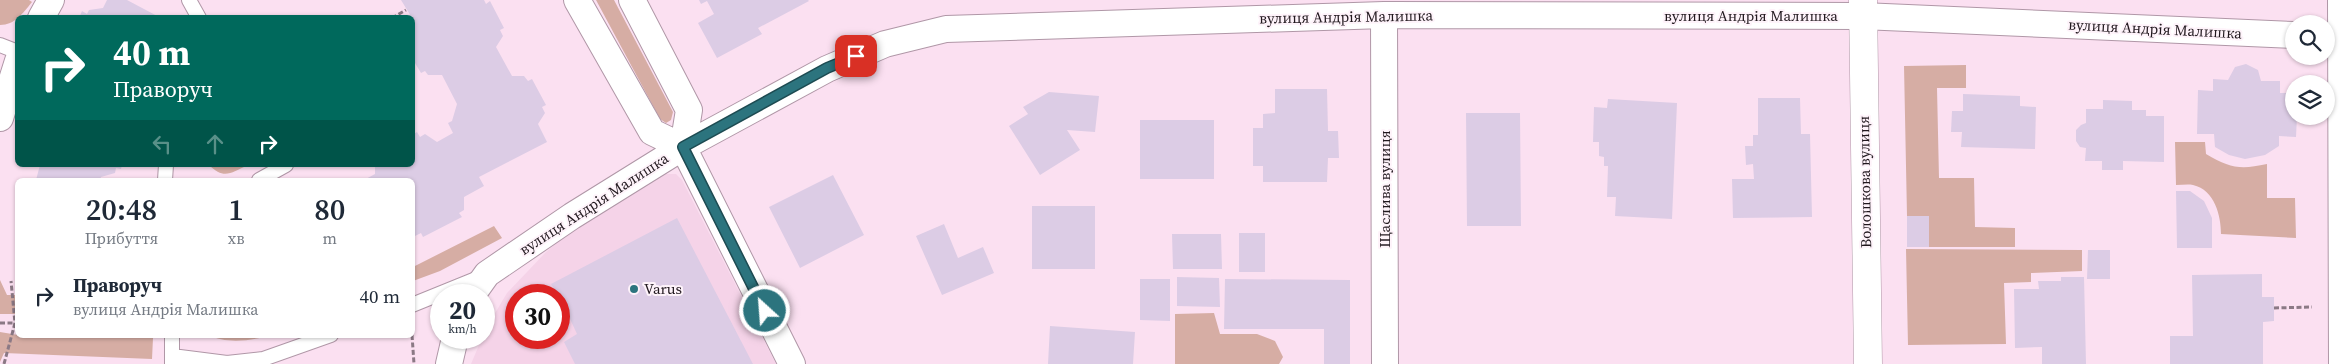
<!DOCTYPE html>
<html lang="uk">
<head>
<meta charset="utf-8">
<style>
	body { margin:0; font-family:"Source Serif 4",serif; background:#f6f6f7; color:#1f2937; height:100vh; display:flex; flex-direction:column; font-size:19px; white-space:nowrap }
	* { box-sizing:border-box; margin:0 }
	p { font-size:16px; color:#747a83 }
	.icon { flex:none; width:28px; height:28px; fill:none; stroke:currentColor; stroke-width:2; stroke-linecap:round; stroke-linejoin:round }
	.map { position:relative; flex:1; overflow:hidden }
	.side { position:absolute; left:15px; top:178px; width:400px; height:160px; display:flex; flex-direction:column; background:#fff; border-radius:8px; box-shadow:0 1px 4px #0004 }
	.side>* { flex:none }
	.guide { position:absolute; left:15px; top:15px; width:400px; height:152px; border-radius:8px; box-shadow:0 1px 4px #0004; background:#00695c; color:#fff; overflow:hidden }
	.fabs { position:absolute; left:2285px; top:15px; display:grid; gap:10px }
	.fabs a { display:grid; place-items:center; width:50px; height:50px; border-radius:50%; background:#fff; box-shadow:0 1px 4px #0004; font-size:25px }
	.speed { position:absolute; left:430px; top:284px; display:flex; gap:10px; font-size:25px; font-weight:700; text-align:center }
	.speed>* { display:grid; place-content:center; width:65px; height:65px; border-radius:50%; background:#fff; box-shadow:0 1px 4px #0004; line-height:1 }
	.speed small { font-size:12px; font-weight:400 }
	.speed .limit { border:8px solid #d22; background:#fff; color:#111 }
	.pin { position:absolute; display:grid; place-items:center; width:42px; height:42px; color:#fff; margin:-21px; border-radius:10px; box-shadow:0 2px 8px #0006 }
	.me { position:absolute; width:55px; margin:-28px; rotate:334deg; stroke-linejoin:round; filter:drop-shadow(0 0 4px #0008) }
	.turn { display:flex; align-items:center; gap:18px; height:105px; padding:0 15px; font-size:22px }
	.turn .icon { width:65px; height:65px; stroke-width:2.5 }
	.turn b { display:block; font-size:35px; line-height:42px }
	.lanes { display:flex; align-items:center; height:48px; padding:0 15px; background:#0003; justify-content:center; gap:25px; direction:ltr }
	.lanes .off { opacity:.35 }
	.eta { display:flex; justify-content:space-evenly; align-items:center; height:85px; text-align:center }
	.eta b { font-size:30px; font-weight:600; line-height:35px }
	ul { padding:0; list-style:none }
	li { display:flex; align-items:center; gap:15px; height:65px; padding:0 15px }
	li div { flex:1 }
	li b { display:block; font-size:19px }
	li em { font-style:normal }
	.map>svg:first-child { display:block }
</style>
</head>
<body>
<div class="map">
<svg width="2350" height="364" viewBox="0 0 2350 364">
	<rect width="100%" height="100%" fill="#fbe0f1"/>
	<path fill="#f5d3e8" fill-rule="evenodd" d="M664,174H676L682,180L776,364H471L482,338H484L485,330L507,293L546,252L566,235ZM516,295H559V338H516Z"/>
	<path fill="#d6ada4" d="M0,0H29L32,2C23,13 15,25 0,25Z
		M596,0H614L673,112L671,120L666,123L660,119Z
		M1966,65V88H1937L1939,178H1974L1975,227L2015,228V247H1929V217L1907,216L1904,66Z
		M2175,142H2205L2206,154C2230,168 2240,170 2267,164V198H2295L2296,238L2221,234C2221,216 2215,190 2193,185C2188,184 2182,185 2176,185Z
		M209,165H248C231,173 224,180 209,165Z
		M494,226L502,238L440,271L413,281V267Z
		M1906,249L2082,250V271L2031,273V282L2004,283L2006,344L1908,345Z
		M0,280L7,295H17V314H0Z
		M1214,313L1220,334H1257L1275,341L1283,357L1279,364H1175V314Z
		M0,332L18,335L153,338L152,359L4,353L0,362Z
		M209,335H270C254,341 224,344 209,335Z"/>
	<path fill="#dccce5" d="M107,0H127L161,18H79L82,11L87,14L89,10L103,8Z
		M401,0H484L486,4L490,1L504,28L500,30L503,36L496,47L512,76H524L528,81L532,79L546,105L542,107L545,113L538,124L547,142L479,177L484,186L464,197V210L459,213L462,217L423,237L421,233L415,236L412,234V180H364L375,174V165H412V135L417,132L420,137L425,134L437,142L453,133L448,123L452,121L457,104L442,75H428L425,71L421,73L412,58V30L415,26L412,18Z
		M699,0H808L809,1L758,28L762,34L717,58L698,23L714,14L707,1L701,4Z
		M2246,64L2258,70L2261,81H2280V93H2294V116H2297L2296,137L2279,136V146L2265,155L2245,159L2229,155L2215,147L2214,134H2197L2198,90L2213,91V79L2228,80L2235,67Z
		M1275,89H1327L1328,131H1338L1339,158H1328L1327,182H1263V166H1253V128H1263V114L1275,113Z
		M1049,92L1099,96L1095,132L1067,130L1080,150L1040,175L1009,126L1028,114L1023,107Z
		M1963,94L2020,96V106L2036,107L2035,149L1961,147L1962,132H1951L1952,111H1963Z
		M1758,98H1800L1801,134H1810L1812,217L1733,218L1732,179H1754L1753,164L1746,165L1745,146H1753V135H1758Z
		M1608,99L1677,103L1672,219L1615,216L1616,197H1607L1608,166H1604V157L1599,156V142H1593L1594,107L1607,108Z
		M2103,100L2132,101V110H2146V116H2164V162L2123,161V170H2102V161H2085L2086,148L2080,147L2076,141V130L2081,125L2086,123V109H2103Z
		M1466,113H1520L1521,226H1467Z
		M1140,120H1214V179H1140Z
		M40,165H122L121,169L116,168L115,173L101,177L100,180H36Z
		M833,175L864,235L800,268L769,207Z
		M2176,191H2190L2204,201L2212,218V248H2177Z
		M1032,206H1095V269H1032Z
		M1907,216H1929V247H1907Z
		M677,218L753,364H575L564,342L577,334L559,295L551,284Z
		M944,224L958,258L983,247L994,273L942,295L916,236Z
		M1239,233H1265V272H1239Z
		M1172,234H1221L1222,269H1173Z
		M2088,250H2110V279H2087Z
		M2262,274V297H2274V321L2263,322V364H2170V336H2193L2192,275Z
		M1177,277L1219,278L1220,307L1177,306Z
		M2061,277H2084L2086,364H2042V347L2015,348L2014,289H2039L2038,281H2061Z
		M1140,279H1170V321L1140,320Z
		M1225,279L1350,280V364H1324V329H1224Z
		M1050,326L1135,332L1133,364H1048Z"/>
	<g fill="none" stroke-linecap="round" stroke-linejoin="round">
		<g stroke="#b097a7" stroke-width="16">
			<path id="lane" d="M189,0L199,18
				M0,45L18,52
				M165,180L166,165
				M259,180L286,165
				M412,305L481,277
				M172,356L227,363L263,359L331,335
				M172,364V335"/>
		</g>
		<g stroke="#b097a7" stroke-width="28">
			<path id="street" d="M577,0L652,132L683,147L792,364
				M632,0L689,110L683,147
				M2341,0L2342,364
				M1384,15L1385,364
				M41,18L51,0
				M0,118L18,61
				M472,295L487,274L572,216L683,147L827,69L885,44L946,29L1384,15L1862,16L2294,35
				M449,364L455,338"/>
		</g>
		<g stroke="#b097a7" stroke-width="29">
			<path id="secondary" d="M1863,0L1868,364"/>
		</g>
		<path stroke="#8b7985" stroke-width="3" stroke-dasharray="5 2.5" stroke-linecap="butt" d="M392,18L406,10
			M2274,308L2312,307
			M0,323H18
			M412,335L414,364
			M4,364L15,323L11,281"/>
		<use href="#lane" stroke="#fff" stroke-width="14"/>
		<use href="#street" stroke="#fff" stroke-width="26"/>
		<use href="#secondary" stroke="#fff" stroke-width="28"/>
	</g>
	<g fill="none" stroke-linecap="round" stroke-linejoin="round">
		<g stroke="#1d4b52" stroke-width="12">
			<path id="route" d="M765,311L683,147L827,68L856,56"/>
		</g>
		<use href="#route" stroke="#2c747e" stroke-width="9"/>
	</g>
	<circle fill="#2c747e" stroke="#fef3fa" stroke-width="2" cx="634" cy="289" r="5"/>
	<g text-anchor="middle" stroke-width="4" stroke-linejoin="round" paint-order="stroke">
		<g font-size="15" fill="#21181e" stroke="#fef3fa">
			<text x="1751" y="21">вулиця Андрія Малишка</text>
			<text transform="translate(1346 17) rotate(-1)" y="5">вулиця Андрія Малишка</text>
			<text transform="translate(2155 29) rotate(3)" y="5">вулиця Андрія Малишка</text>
			<text transform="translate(1865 182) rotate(-91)" y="5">Волошкова вулиця</text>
			<text transform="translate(1385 189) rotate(-90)" y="5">Щаслива вулиця</text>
			<text transform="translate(594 204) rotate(-33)" y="5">вулиця Андрія Малишка</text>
		</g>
		<g font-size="15" fill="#21181e" stroke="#fef3fa" text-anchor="start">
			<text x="644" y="294">Varus</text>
		</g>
	</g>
</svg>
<div class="fabs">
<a><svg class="icon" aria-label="search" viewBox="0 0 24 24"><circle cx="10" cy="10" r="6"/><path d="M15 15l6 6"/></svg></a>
<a><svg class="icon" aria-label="layers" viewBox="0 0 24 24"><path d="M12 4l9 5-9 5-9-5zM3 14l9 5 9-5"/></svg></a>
</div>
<div class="speed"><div>20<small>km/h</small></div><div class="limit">30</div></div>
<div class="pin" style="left:856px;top:56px;background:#d93025"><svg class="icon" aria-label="arrive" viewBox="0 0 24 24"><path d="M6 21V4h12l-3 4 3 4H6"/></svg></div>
<svg class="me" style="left:765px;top:311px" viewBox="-20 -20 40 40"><circle r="17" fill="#2c747e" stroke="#fff" stroke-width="3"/><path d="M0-11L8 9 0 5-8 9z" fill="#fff"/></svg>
<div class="guide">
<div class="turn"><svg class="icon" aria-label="right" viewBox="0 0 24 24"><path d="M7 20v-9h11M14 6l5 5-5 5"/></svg><div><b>40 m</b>Праворуч</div></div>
<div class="lanes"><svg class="icon off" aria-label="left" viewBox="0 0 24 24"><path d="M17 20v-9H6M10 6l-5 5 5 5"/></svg><svg class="icon off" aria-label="ahead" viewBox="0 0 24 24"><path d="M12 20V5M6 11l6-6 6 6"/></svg><svg class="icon" aria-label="right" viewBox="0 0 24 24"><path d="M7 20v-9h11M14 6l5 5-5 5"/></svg></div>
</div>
<section class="side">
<div class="eta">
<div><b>20:48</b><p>Прибуття</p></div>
<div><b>1</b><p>хв</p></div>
<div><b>80</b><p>m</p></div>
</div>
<ul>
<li><svg class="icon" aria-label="right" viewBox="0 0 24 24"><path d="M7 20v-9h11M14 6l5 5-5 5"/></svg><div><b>Праворуч</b><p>вулиця Андрія Малишка</p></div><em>40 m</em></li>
</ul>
</section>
</div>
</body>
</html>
